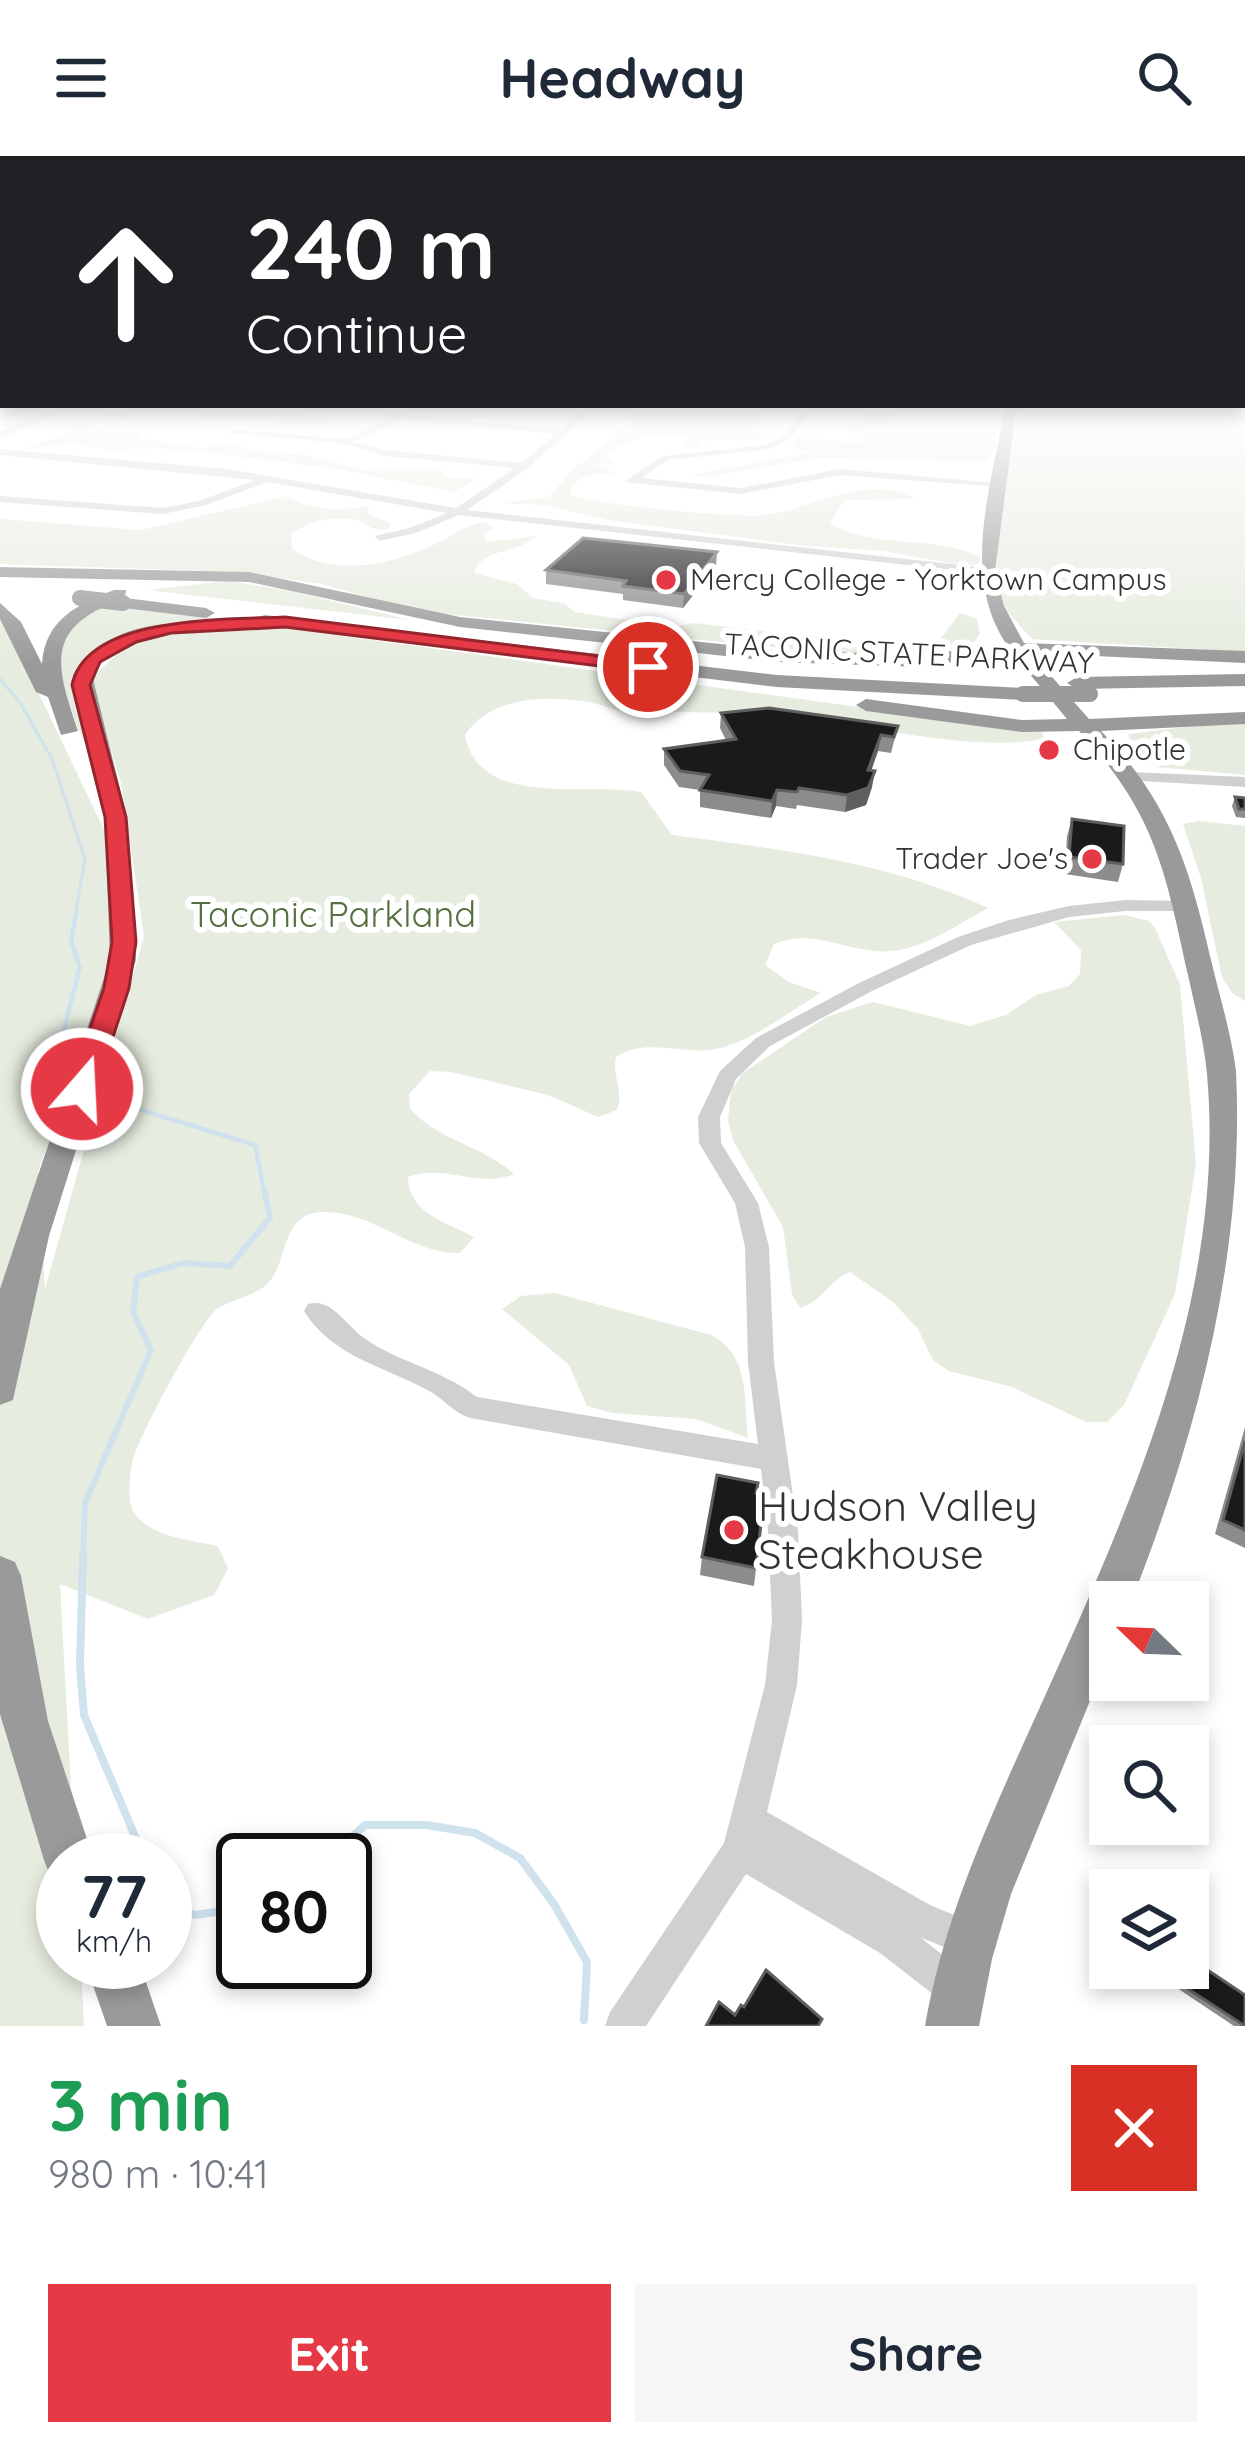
<!DOCTYPE html>
<html lang="en">
<head>
<meta charset="utf-8">
<style>
	body { margin:0; font-family:Quicksand,sans-serif; background:#f6f6f7; color:#1f2937; height:100vh; display:flex; flex-direction:column; font-size:45px; white-space:nowrap }
	* { box-sizing:border-box; margin:0 }
	p { font-size:39px; color:#747a83 }
	.icon { flex:none; width:66px; height:66px; fill:none; stroke:currentColor; stroke-width:2; stroke-linecap:round; stroke-linejoin:round }
	.map { position:relative; height:1870px; overflow:hidden }
	.details { display:flex; flex-direction:column; background:#fff; flex:1 }
	.details>* { flex:none }
	.guide { position:absolute; left:0px; top:0px; width:1245px; height:252px; box-shadow:0 6px 18px #0003; background:#202124; color:#fff; overflow:hidden }
	.needle { width:78px; rotate:293deg }
	.buttons { position:absolute; left:1089px; top:1425px; display:grid; gap:24px }
	.buttons a { display:grid; place-items:center; width:120px; height:120px; border-radius:0px; background:#fff; box-shadow:0 6px 18px #0003; font-size:60px }
	.speed { position:absolute; left:36px; top:1677px; display:flex; gap:24px; font-size:60px; font-weight:700; text-align:center }
	.speed>* { display:grid; place-content:center; width:156px; height:156px; border-radius:50%; background:#fff; box-shadow:0 6px 18px #0003; line-height:1 }
	.speed small { font-size:30px; font-weight:400 }
	.speed .limit { border:6px solid #111; border-radius:18px; background:#fff; color:#111 }
	.pin { position:absolute; display:grid; place-items:center; width:102px; height:102px; color:#fff; margin:-51px; border:6px solid #fff; border-radius:50%; box-shadow:0 3px 12px #0007 }
	.me { position:absolute; width:132px; margin:-66px; rotate:19deg; stroke-linejoin:round; filter:drop-shadow(0 0 9px #0008) }
	.turn { display:flex; align-items:center; gap:42px; height:252px; padding:0 48px; font-size:54px }
	.turn .icon { width:156px; height:156px; stroke-width:2.5 }
	.turn b { display:block; font-size:84px; line-height:102px }
	.round { display:grid; place-items:center; flex:none; width:126px; height:126px; border-radius:0px; background:#f6f6f7 }
	.headline { display:flex; align-items:center; justify-content:space-between; height:204px; padding:0 48px }
	h1 { font-size:72px; font-weight:700; line-height:90px; color:#1e9e55 }
	.primary-button { display:flex; gap:24px; margin-top:auto; padding:24px 48px }
	.primary-button a { flex:1; height:138px; border-radius:0px; background:#e63946; color:#fff; font-size:48px; font-weight:700; line-height:138px; text-align:center }
	.primary-button a+a { background:#f6f6f7; color:#1f2937 }
	header { display:flex; justify-content:space-between; align-items:center; height:156px; padding:0 48px; background:#fff; font-size:54px; font-weight:700 }
	.map>svg:first-child { display:block }
</style>
</head>
<body>
<header><svg class="icon" aria-label="menu" viewBox="0 0 24 24"><path d="M4 6h16M4 12h16M4 18h16"/></svg>Headway<svg class="icon" aria-label="search" viewBox="0 0 24 24"><circle cx="10" cy="10" r="6"/><path d="M15 15l6 6"/></svg></header>
<div class="map">
<svg width="1245" height="1870" viewBox="0 0 1245 1870">
	<rect width="100%" height="100%" fill="#fff"/>
	<path fill="#e6ecdf" d="M1245,247V496L1032,483L1003,451L993,423L999,420L995,409L1019,249Z
		M188,249C237,249 284,258 332,260L331,264L344,268L322,276L265,265H194L200,258Z
		M639,249H731L734,254L766,256L755,272L778,279C753,289 726,280 700,287L698,293L683,292L691,282C663,271 628,283 604,299L618,308H594L617,318C598,319 575,315 570,339C597,349 734,362 764,359C815,353 864,316 916,343L844,344L830,367C872,395 937,377 981,402L978,408L966,410L883,395L806,390L607,364L545,349L503,347L549,341L575,311L618,279L608,275L626,272L633,265L618,259L632,256L620,252Z
		M876,251L918,265L868,269L877,277L986,274L996,275V291L987,305L820,302L706,321L690,319L807,297L791,289L801,282L859,287L862,281L840,272Z
		M88,266L112,278L140,273V282L204,292L230,287L259,295L306,299L368,315H443L448,323H478L453,336L337,313L218,298L158,292L111,294L73,288L19,294L75,275L60,269Z
		M287,340C307,355 345,355 369,350L368,358L391,367L389,373C374,375 373,372 361,366C341,357 307,365 291,378L292,392C330,422 390,409 431,390C448,382 466,368 484,366L493,372L483,379L488,386L536,380C517,399 482,391 474,417L517,428L533,442L564,447L575,456L674,471L694,467L924,493L938,486L960,457L977,463L980,477L972,490L957,496L926,500L830,497L416,455L322,428L238,416L0,408V363L141,374Z
		M227,425L291,435L410,464L147,434Z
		M97,449L222,464L139,478L78,519L96,597H90C70,556 56,525 61,478Z
		M0,456L106,678L113,793L91,872L38,1015L45,1133L144,780L121,627L91,525C136,464 214,471 283,472L1042,576L1045,583C964,596 870,569 789,560C735,555 679,557 625,555C612,555 602,548 589,546C547,539 490,540 465,579C478,653 586,626 641,636L672,679C780,693 889,706 988,752C953,771 916,799 875,795C839,792 811,773 774,788L765,809L789,826L821,837C789,855 747,890 709,894C677,897 645,882 616,901C612,921 624,935 617,954L598,961L548,939L451,916L430,915L409,938L410,953C439,985 480,988 514,1018C477,1033 445,1007 408,1021C408,1057 446,1066 474,1081L460,1097C410,1098 372,1054 322,1056C278,1058 290,1108 266,1129C252,1141 232,1143 217,1153C201,1164 138,1282 133,1304C130,1314 128,1340 131,1349C141,1381 192,1384 218,1390L228,1413L214,1439L148,1463L60,1428L75,1704H63V1806H81L84,1870H0Z
		M1245,564V619L1158,611L1136,600L1128,578Z
		M1199,665L1245,670V845L1232,837L1222,821L1201,722L1183,668Z
		M1124,759L1149,765L1155,772L1180,829L1196,1008L1175,1138L1124,1249L1107,1266H1086L1012,1231L949,1215L933,1204L918,1173L893,1146L850,1116C828,1125 823,1145 800,1152L792,1138L783,1071L733,984L728,964L731,934L743,917L826,861L873,846L970,870L1006,859L1036,839L1069,830L1080,818L1081,794L1054,766Z
		M555,1137L711,1179C750,1199 744,1242 748,1282L696,1263L612,1257L587,1250L569,1209L502,1153L521,1140Z"/>
	<g fill="none" stroke-linecap="round" stroke-linejoin="round">
		<path stroke="#cfe2ee" stroke-width="3" d="M0,523L21,548L52,603L85,703L75,760"/>
		<path stroke="#cfe2ee" stroke-width="4.5" d="M59,931L45,928L55,909L80,811L71,785L76,757
			M112,945L255,989L265,1040"/>
		<path stroke="#cfe2ee" stroke-width="6" d="M83,1402L85,1347L151,1194L133,1156L137,1121L183,1107L230,1110L270,1062L265,1037"/>
		<path stroke="#cfe2ee" stroke-width="8" d="M83,1399L80,1509L84,1559L145,1704
			M327,1704L365,1669H427L475,1677L520,1702L554,1748L587,1806L584,1864
			M165,1749L195,1759L243,1752"/>
		<path fill="#d0d0d0" fill-rule="evenodd" d="M62,249L130,259L126,262L66,254L0,282V276Z
			M354,249H366L394,258L561,273L590,249H599L528,312L467,354L987,412L993,415L987,418L459,359L416,377L379,385L375,380L409,372L447,357L267,326L206,349L163,358L0,346V340L163,352L199,345L255,324L0,299V293L226,313L456,352L515,312L385,300L341,287L230,277L234,274L347,283L392,262ZM403,263L556,278L521,307L385,294L353,286Z
			M808,249H816L791,282L771,293L668,304L642,322L741,332L840,313L1007,328L1002,331L840,319L741,338L624,326L663,300L766,289L785,278Z
			M908,249L1014,257L1010,259Z
			M1130,616L1245,621V631L1125,624V618Z
			M1125,744L1186,745L1195,750L1186,755H1125L1069,761L971,789L872,835L770,890L736,923L720,961L721,987L758,1047L769,1091L774,1206L798,1375L802,1464L797,1529L767,1656L930,1749L983,1771L988,1784L983,1797L970,1802L920,1781L969,1820L975,1833L969,1846L956,1852L943,1846L880,1797L746,1718L646,1870H605L610,1856L724,1687L765,1529L772,1464L768,1375L761,1313L470,1262C454,1257 445,1244 431,1236C387,1211 333,1202 304,1155L308,1148C331,1141 346,1169 364,1182C397,1206 439,1212 477,1241L758,1288L748,1206L745,1091L735,1047L699,987L698,961L720,915L756,882L859,827L958,781L1009,764L1069,750Z"/>
		<path fill="#9a9a9a" fill-rule="evenodd" d="M1005,249H1017L995,415L1004,450L1024,487L1245,495V507L1031,497L1089,563L1245,556V568L1101,575C1168,644 1189,708 1210,800C1219,838 1231,876 1236,915C1245,1099 1197,1279 1131,1446H1110V1496L1011,1738L992,1803L979,1870H925C944,1761 990,1662 1035,1562C1126,1360 1227,1146 1207,918C1204,885 1195,852 1188,819C1165,713 1155,657 1079,575L1022,576L866,555L856,549L866,543L1022,564L1067,563L1014,499L920,511L779,506L460,471L249,426L0,421V411L249,416L460,461L779,494L920,499L1007,489C959,418 993,327 1005,249Z
			M114,434H126L125,442L206,452L215,457L206,462L123,452L116,446C43,473 57,513 78,575L61,579L48,541L36,536L0,463V447L21,466L42,508C45,464 76,449 114,434Z
			M265,459L777,519L1023,532L1033,538L1023,544L777,531L282,471L204,473L150,481L104,504L92,519L127,661L136,804L49,1080L13,1244L0,1249V1133L110,804L105,661L73,519C129,444 194,479 265,459Z
			M1245,518V530L1077,533L1067,527L1077,521Z
			M0,1400L15,1406L21,1420L48,1565L94,1704H63V1727L51,1722L44,1704L0,1558Z
			M85,1806H139L161,1870H107Z"/>
		<path stroke="#9a9a9a" stroke-width="16" d="M80,442L123,447
			M1023,538H1090"/>
	</g>
	<path fill="#8c8c8c" d="M716,410L683,452L623,444V438L546,428V414Z
		M721,557L898,570L891,597L878,595L871,614L872,631L866,649L845,656L797,649L796,653L776,650L771,662L700,651V634L679,631L664,609V593L726,584L720,572Z
		M1235,641L1245,642V662L1236,661L1232,650Z
		M1072,663L1123,708L1118,726L1065,718L1067,680Z
		M1245,1271V1392L1215,1378Z
		M756,1337L764,1342L754,1430L700,1419L702,1401Z
		M1147,1812H1188L1245,1870H1234Z"/>
	<path fill="#5f5f5f" d="M717,396L716,410L683,452L684,438Z
		M881,579L878,595L866,630L868,614Z
		M875,615L872,631L866,649L845,656L847,639Z
		M777,634L776,650L771,662L772,645Z"/>
	<path fill="#1a1a1a" stroke="#5f5f5f" stroke-width="3" d="M583,382L717,396L684,438L623,430L626,425L546,414Z
		M769,552L898,570L894,581L881,579L868,614L875,615L868,632L847,639L799,632L797,636L777,634L772,645L700,634L709,619L680,615L664,593L736,583L721,557Z
		M1235,641L1245,642V653H1239Z
		M1072,663L1124,670L1123,708L1069,701Z
		M1245,1285V1374L1223,1364Z
		M717,1319L758,1327L756,1337L764,1342L756,1412L702,1401Z
		M1188,1801L1245,1839V1870L1156,1812H1188Z
		M766,1814L822,1863L818,1870H706L719,1846L735,1859L741,1849L744,1851Z"/>
	<linearGradient id="sky" x2="0" y2="1"><stop stop-color="#9ec6ea"/><stop offset="0.49" stop-color="#fff"/><stop offset="1" stop-color="#fff" stop-opacity="0"/></linearGradient>
	<rect width="1245" height="509" fill="url(#sky)"/>
	<path fill="#e63946" stroke="#96252e" stroke-width="3" d="M285,461L648,506L656,511L648,516L285,471L171,477L136,486L100,506L90,529L126,661L136,786L129,832L96,933L92,939H73L69,933L104,832L112,786L105,661L72,529C87,458 229,464 285,461Z"/>
	<g fill="#e63946" stroke="#fff" stroke-width="4.5">
		<circle cx="666" cy="424" r="12"/>
		<circle cx="1049" cy="594" r="12"/>
		<circle cx="1092" cy="703" r="12"/>
		<circle cx="734" cy="1374" r="12"/>
	</g>
	<g text-anchor="middle" stroke-width="12" stroke-linejoin="round" paint-order="stroke">
		<g font-size="30" fill="#333" stroke="#fff" text-anchor="start">
			<text x="690" y="434">Mercy College - Yorktown Campus</text>
			<text x="1073" y="604">Chipotle</text>
			<text x="1068" y="713" text-anchor="end">Trader Joe's</text>
		</g>
		<g font-size="30" fill="#333" stroke="#fff">
			<text transform="translate(909 498) rotate(3)" y="10">TACONIC STATE PARKWAY</text>
		</g>
		<g font-size="36" fill="#56703f" stroke="#fff">
			<text x="333" y="771">Taconic Parkland</text>
		</g>
		<g font-size="42" fill="#333" stroke="#fff" text-anchor="start">
			<text x="758" y="1365">Hudson Valley<tspan x="758" dy="48">Steakhouse</tspan></text>
		</g>
	</g>
</svg>
<div class="buttons">
<a><svg class="needle" viewBox="-14 -14 28 28"><path d="M0-13l5 13h-10z" fill="#e53935"/><path d="M0 13l5-13h-10z" fill="#747a83"/></svg></a>
<a><svg class="icon" aria-label="search" viewBox="0 0 24 24"><circle cx="10" cy="10" r="6"/><path d="M15 15l6 6"/></svg></a>
<a><svg class="icon" aria-label="layers" viewBox="0 0 24 24"><path d="M12 4l9 5-9 5-9-5zM3 14l9 5 9-5"/></svg></a>
</div>
<div class="speed"><div>77<small>km/h</small></div><div class="limit">80</div></div>
<div class="pin" style="left:648px;top:511px;background:#d93025"><svg class="icon" aria-label="arrive" viewBox="0 0 24 24"><path d="M6 21V4h12l-3 4 3 4H6"/></svg></div>
<svg class="me" style="left:82px;top:933px" viewBox="-20 -20 40 40"><circle r="17" fill="#e63946" stroke="#fff" stroke-width="3"/><path d="M0-11L8 9 0 5-8 9z" fill="#fff"/></svg>
<div class="guide">
<div class="turn"><svg class="icon" aria-label="ahead" viewBox="0 0 24 24"><path d="M12 20V5M6 11l6-6 6 6"/></svg><div><b>240 m</b>Continue</div></div>
</div>
</div>
<section class="details">
<div class="headline"><div><h1>3 min</h1><p>980 m · 10:41</p></div><a class="round" style="background:#d93025;color:#fff"><svg class="icon" aria-label="close" viewBox="0 0 24 24"><path d="M6 6l12 12M18 6L6 18"/></svg></a></div>
<div class="primary-button"><a>Exit</a><a>Share</a></div>
</section>
</body>
</html>
